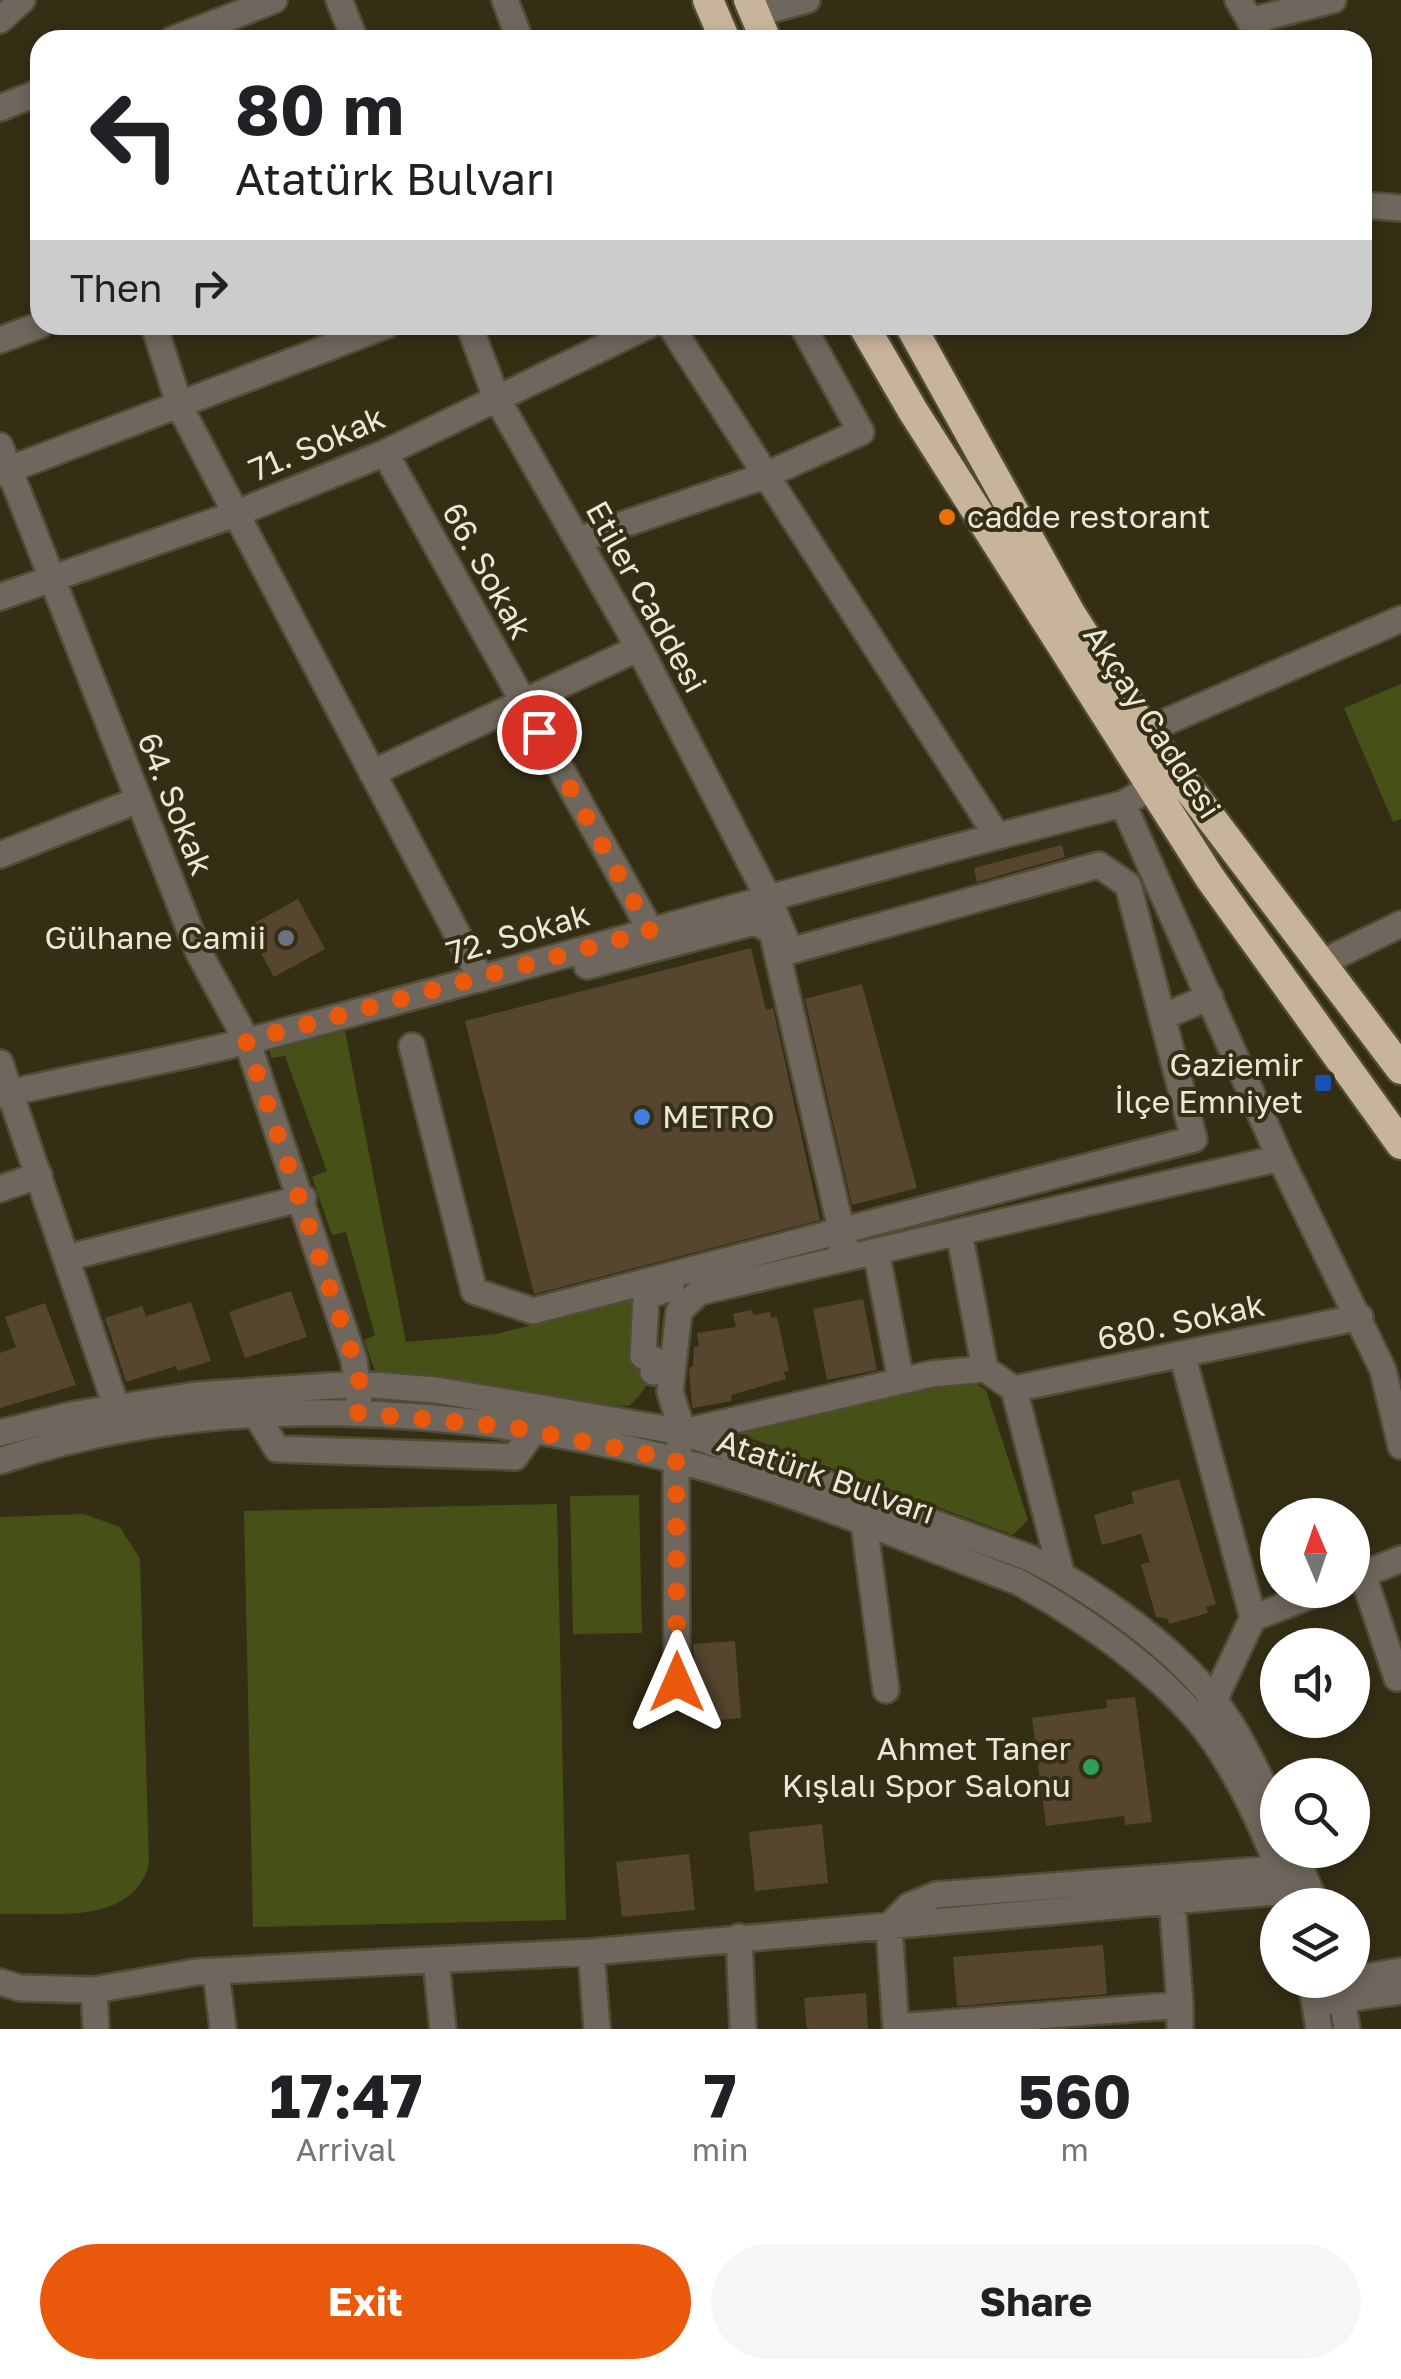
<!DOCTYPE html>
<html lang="en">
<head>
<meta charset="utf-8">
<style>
	body { margin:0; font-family:"Golos Text",sans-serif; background:#f6f6f6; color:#202124; height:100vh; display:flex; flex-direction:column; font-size:38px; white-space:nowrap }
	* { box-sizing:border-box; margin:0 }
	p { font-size:32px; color:#757577 }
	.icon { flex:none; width:55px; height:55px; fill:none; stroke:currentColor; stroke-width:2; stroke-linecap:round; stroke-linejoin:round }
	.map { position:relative; height:2029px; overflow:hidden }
	.details { display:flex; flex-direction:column; background:#fff; flex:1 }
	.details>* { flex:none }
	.guide { position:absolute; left:30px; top:30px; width:1342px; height:305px; border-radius:30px; box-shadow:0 5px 15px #0003; background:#fff; color:#202124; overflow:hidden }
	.needle { width:65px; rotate:358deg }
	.buttons { position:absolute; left:1260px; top:1498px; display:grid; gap:20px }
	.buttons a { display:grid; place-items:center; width:110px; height:110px; border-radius:50%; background:#fff; box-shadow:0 5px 15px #0003; font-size:50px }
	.pin { position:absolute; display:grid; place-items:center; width:85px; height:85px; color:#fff; margin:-42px; border:5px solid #fff; border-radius:50%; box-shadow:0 2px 10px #0007 }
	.me { position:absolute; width:110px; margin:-55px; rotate:0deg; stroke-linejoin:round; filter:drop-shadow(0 0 8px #0008) }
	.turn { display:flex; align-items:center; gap:35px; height:210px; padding:0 40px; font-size:45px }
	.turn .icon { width:130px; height:130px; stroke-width:2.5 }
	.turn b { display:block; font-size:70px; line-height:85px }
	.then { display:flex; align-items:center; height:95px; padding:0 40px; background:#0003; gap:20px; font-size:38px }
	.eta { display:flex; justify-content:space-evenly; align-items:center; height:170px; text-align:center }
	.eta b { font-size:60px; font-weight:700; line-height:70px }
	.action { display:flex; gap:20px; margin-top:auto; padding:20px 40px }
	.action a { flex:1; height:115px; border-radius:60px; background:#ea580c; color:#fff; font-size:40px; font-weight:700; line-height:115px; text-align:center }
	.action a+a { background:#f6f6f6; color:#202124 }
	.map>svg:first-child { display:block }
</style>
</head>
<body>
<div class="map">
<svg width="1401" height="2029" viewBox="0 0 1401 2029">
	<rect width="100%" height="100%" fill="#342e15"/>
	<path fill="#475017" d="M1401,684V819L1393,822L1344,708Z
		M345,1031L406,1342L496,1334L646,1296C649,1339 665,1377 629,1406L610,1405L376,1374L364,1340L375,1335L346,1232L332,1235L312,1177L327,1171L285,1056L271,1058L270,1050Z
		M964,1377L986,1390L1028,1520L1013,1535L731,1431Z
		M639,1495L642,1633L573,1634L570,1496Z
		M557,1504L566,1920L253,1927L244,1511Z
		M84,1514L120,1527L140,1559L149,1864C132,1927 51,1912 0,1914V1517Z"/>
	<path fill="#56462f" d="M1062,845L1065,857L977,882L974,868Z
		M298,899L325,949L274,977L247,927Z
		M751,948L766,1010L773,1008L820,1220L534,1294L465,1021Z
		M862,984L917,1188L852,1205L805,999Z
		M291,1291L307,1337L245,1358L229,1312Z
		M863,1299L877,1370L827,1380L813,1309Z
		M191,1302L211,1361L178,1371L176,1366L126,1382L105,1318L142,1306L146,1316Z
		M45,1303L76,1385L0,1408V1353L16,1347L5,1317Z
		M751,1310L754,1315L770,1312L771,1318L777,1317L789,1371L784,1372L786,1379L731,1395L732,1401L692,1408L689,1368L693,1366L694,1347L699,1346L697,1333L736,1327L733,1314Z
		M1179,1479L1216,1604L1206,1607L1208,1613L1169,1624L1168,1619L1156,1617L1141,1564L1150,1562L1141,1534L1102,1545L1094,1515L1134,1503L1131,1492Z
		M735,1641L741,1718L698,1722L693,1644Z
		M1135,1697L1152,1822L1125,1825L1124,1816L1046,1826L1032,1718L1107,1708L1106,1700Z
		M822,1824L828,1883L755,1891L749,1832Z
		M689,1854L695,1910L622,1917L616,1862Z
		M1103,1945L1107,1994L957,2006L953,1957Z
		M866,1993L868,2029H807L804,1998Z"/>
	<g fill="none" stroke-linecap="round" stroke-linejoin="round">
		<g stroke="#514c34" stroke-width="30">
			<path id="minor" d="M339,0L355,40
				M505,0L520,40
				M1238,0L1262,40
				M755,14L807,0
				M0,20L22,0
				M1250,21L1333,0
				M172,40L274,0
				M0,108L40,92
				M1362,205L1401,208
				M154,325L180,407L481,979
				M670,325L997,836
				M0,340L40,325
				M0,446L199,953L247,1041L354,1360L359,1398
				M385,453L651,931
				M0,473L387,325
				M578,540L764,476L861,432L802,325
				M0,597L235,514L385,453L649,325
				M1145,731L1401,619
				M372,773L639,648
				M1123,804L1280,1158L1383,1370L1401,1446
				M0,855L138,800
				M1319,964L1401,924
				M587,966L755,922L772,931L845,1246L841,1247
				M1162,1017L1210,997
				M412,1046L474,1291L533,1311L1194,1139L1128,885L1099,865L790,951L769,899L639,648L496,397L469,325
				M0,1063L116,1406
				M0,1095C84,1075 169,1061 252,1040C543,964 831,877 1123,804L1152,787
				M0,1189L39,1175
				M959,1232L985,1369
				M876,1251L901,1381
				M66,1258L303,1198
				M1182,1354L1253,1618
				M653,1372V1359L643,1356L646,1296L671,1288
				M1014,1389L1360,1317
				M257,1416L277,1449L515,1457L534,1430
				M684,1432L931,1374L985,1369L1014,1389L1061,1573
				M0,1433L71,1415L196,1395L360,1384L436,1390L683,1432L1030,1558C1093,1590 1171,1645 1214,1700C1240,1733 1260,1779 1278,1816
				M0,1461C216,1389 458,1405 676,1460C793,1490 907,1540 1019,1582C1083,1618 1149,1663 1197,1719C1235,1763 1275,1849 1290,1905
				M864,1523L886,1690
				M1363,1575L1397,1678
				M1352,1579L1401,1559
				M677,1682L676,1460L683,1432L670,1392L679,1311L699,1292L1280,1158
				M1204,1712L1214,1700L1253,1618L1325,1590
				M1293,1850L1316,1905
				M1172,1899L1180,2005
				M739,1937L743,2029
				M591,1952L597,2029
				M436,1960L443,2029
				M216,1971L223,2029
				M1352,1979L1401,1971
				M1311,1980L1319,2029
				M1339,1980L1347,2029
				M0,1982L20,1988L94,1990L196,1972L591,1952L1287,1891
				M94,1990L96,2029
				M1317,2003L1401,1991
				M896,2027L1180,2005V2029
				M896,2029L889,1926L909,1906L936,1895L1277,1869"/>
		</g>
		<g stroke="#514c34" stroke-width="35">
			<path id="highway" d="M708,0L725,40
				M749,0L766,40
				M863,325L913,411L1210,878L1401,1144
				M910,325L1070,613L1145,731L1401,1069"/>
		</g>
		<use href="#minor" stroke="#6f675d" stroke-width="25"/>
		<use href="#highway" stroke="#c8b49b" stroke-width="30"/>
	</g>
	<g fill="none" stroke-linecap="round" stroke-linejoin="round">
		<path stroke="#ea580c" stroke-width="18" stroke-dasharray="0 32.4" d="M539,732L650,931L246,1041L354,1360L360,1384L358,1413L512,1427L676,1460L677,1682"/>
	</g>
	<circle fill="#e8710a" stroke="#342e15" stroke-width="4" cx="947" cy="517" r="10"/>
	<circle fill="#6b7280" stroke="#342e15" stroke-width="4" cx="286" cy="938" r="10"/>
	<rect fill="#1a4fb4" stroke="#342e15" stroke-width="4" x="1313" y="1073" width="20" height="20" rx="5"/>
	<circle fill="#3f7fe0" stroke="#342e15" stroke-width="4" cx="642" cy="1117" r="10"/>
	<circle fill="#2e9e5b" stroke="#342e15" stroke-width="4" cx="1091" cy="1767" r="10"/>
	<g text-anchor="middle" stroke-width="8" stroke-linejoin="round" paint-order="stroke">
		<g font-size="32" fill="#eae7d8" stroke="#342e15">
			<text transform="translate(317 444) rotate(-23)" y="11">71. Sokak</text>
			<text transform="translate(487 571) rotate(61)" y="11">66. Sokak</text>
			<text transform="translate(646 597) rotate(61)" y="11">Etiler Caddesi</text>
			<text transform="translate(1152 722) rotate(57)" y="11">Akçay Caddesi</text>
			<text transform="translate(175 804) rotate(68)" y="11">64. Sokak</text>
			<text transform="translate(518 934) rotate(-16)" y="11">72. Sokak</text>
			<text transform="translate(1181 1322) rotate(-12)" y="11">680. Sokak</text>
			<text transform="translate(826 1477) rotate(19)" y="11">Atatürk Bulvarı</text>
		</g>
		<g font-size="32" fill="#eae7d8" stroke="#342e15" text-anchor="end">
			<text x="967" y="528" text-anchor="start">cadde restorant</text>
			<text x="266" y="949">Gülhane Camii</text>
			<text x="1303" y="1076">Gaziemir<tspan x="1303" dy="37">İlçe Emniyet</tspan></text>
			<text x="662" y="1128" text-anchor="start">METRO</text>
			<text x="1071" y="1760">Ahmet Taner<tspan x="1071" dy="37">Kışlalı Spor Salonu</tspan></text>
		</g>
	</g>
</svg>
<div class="buttons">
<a><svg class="needle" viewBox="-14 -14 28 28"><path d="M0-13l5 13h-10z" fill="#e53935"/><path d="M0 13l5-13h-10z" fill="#757577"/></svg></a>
<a><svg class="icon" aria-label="sound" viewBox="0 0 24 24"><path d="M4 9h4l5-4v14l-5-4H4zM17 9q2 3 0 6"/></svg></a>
<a><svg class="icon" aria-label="search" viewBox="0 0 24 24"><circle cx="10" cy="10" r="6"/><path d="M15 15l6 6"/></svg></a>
<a><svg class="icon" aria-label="layers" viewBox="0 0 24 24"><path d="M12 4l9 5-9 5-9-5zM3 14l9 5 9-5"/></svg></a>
</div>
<div class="pin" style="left:539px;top:732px;background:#d93025"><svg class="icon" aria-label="arrive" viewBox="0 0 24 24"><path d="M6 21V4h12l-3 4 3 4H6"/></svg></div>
<svg class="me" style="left:677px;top:1682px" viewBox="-20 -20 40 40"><path d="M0-17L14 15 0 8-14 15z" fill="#ea580c" stroke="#fff" stroke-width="4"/></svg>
<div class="guide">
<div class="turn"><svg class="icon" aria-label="left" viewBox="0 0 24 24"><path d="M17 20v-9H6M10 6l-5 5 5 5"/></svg><div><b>80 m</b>Atatürk Bulvarı</div></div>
<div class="then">Then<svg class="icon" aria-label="right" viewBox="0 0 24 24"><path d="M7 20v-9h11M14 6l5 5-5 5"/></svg></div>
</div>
</div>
<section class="details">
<div class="eta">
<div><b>17:47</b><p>Arrival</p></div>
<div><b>7</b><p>min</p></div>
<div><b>560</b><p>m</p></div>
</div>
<div class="action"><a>Exit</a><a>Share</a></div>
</section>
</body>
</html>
